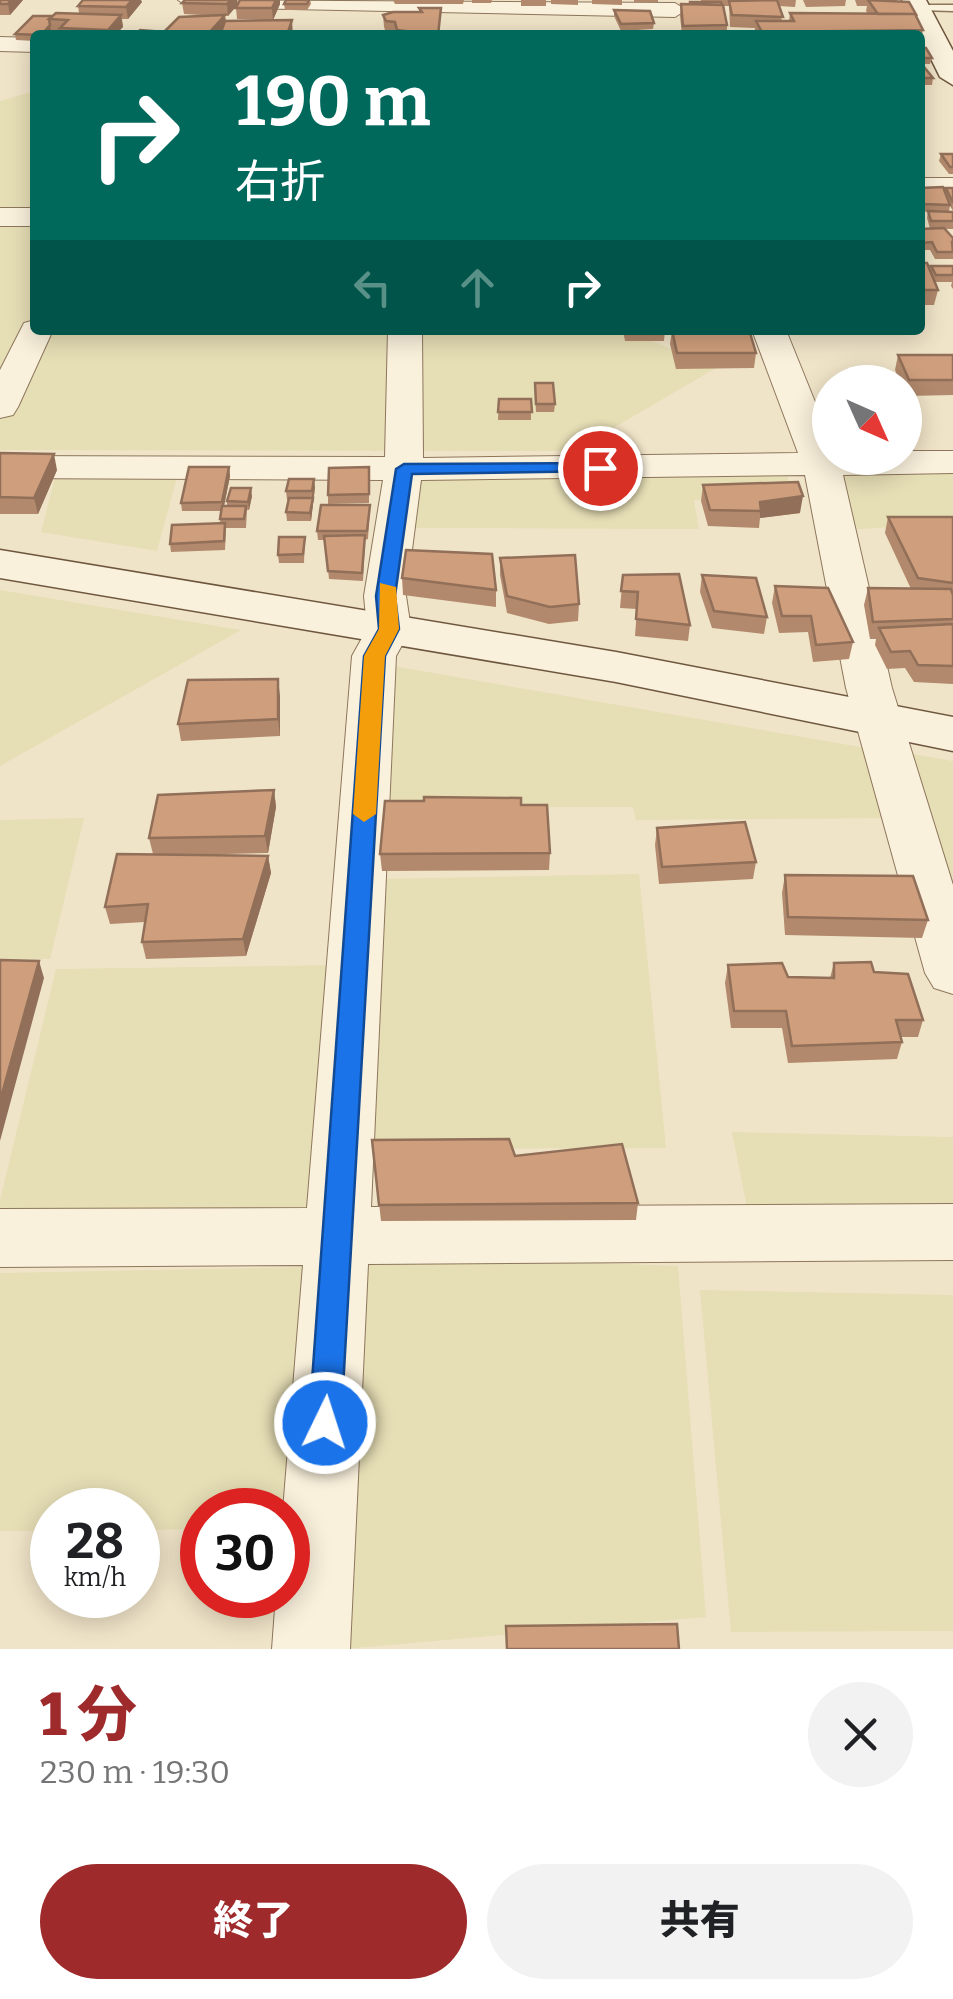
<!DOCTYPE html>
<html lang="ja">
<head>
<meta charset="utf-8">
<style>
	body { margin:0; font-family:Bitter,"Noto Sans JP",serif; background:#f2f2f2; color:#202124; height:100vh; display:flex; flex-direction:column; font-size:38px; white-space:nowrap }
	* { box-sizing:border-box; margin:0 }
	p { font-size:32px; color:#757577 }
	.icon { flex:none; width:55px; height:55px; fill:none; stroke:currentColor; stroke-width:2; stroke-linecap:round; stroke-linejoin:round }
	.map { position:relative; height:1649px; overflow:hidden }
	.drawer { display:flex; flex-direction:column; background:#fff; flex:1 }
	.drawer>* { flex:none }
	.top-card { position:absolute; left:30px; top:30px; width:895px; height:305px; border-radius:10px; box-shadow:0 5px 25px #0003; background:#00695c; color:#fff; overflow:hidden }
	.needle { width:65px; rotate:135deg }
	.tools { position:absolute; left:812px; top:365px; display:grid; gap:20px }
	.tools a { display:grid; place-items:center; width:110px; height:110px; border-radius:50%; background:#fff; box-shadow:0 5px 25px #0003; font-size:50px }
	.speed { position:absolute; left:30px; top:1488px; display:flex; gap:20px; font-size:50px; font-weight:700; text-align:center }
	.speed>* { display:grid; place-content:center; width:130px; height:130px; border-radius:50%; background:#fff; box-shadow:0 5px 25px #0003; line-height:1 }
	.speed small { font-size:25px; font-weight:400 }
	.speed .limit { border:15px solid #d22; background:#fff; color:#111 }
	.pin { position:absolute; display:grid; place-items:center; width:85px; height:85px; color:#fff; margin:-42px; border:5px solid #fff; border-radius:50%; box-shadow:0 2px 10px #0007 }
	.me { position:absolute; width:110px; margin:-55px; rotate:4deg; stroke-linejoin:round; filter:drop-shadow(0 0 8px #0008) }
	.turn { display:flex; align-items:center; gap:35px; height:210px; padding:0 40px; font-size:45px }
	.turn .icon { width:130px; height:130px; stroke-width:2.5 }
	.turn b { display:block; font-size:70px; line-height:85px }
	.lanes { display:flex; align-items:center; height:95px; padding:0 40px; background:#0003; justify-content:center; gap:50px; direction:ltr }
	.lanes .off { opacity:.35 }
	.round { display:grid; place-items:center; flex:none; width:105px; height:105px; border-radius:52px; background:#f2f2f2 }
	.headline { display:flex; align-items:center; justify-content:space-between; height:170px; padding:0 40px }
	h1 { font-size:60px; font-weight:800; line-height:75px; color:#9e2a2b }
	.primary-button { display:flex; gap:20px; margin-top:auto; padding:20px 40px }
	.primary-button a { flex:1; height:115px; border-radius:60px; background:#9e2a2b; color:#fff; font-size:40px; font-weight:800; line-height:115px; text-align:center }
	.primary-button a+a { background:#f2f2f2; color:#202124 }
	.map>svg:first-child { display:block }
</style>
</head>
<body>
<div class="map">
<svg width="953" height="1649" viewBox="0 0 953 1649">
	<rect width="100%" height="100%" fill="#f0e4c8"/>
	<path fill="#e6deb5" d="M35,91V330H626L716,368L574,451L0,450V101Z
		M953,468V523L846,530L832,471Z
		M414,469L598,475L606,516L605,473L785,472L795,495L694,500L699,529L405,528Z
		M57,470L178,474L157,551L41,532Z
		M0,590L241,630L0,766Z
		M387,665L872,749L892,818L636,820L633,807H385Z
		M901,752L953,761V896Z
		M84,818L50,959H0V820Z
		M639,874L666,1148L367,1149L378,879Z
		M339,965L314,1217L0,1221V1200L56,969Z
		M732,1132L953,1137V1211L748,1213Z
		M365,1254L678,1266L706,1617L345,1649Z
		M308,1267L281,1510H202V1529L138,1530V1510H52V1531H0V1273Z
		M700,1290L953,1295V1631L731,1632Z"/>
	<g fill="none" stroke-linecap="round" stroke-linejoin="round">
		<g stroke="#8d765c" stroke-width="3">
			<path id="lane" d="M914,5H953V11L918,10Z"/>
		</g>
		<g stroke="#8d765c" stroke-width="2">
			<path id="street" d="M178,0L675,3L686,10L675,17L189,7Z
				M0,37L35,38V52L0,51Z
				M920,178H953V194H920Z
				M0,208H35V226H0Z
				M35,320V330H53L18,407L13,415L0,418V370L24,323Z
				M388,330H422L423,458L798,453L752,330H786L830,439V458H905V451H953V473L843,475L892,688L953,885V994L934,988L925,973L846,688L805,475L421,480L406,596L411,629L396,656L371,1207L953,1204V1260L368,1264L350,1649H272L276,1595H288V1510H283L303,1265L0,1267V1209L307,1208L352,656L367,629L364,596L383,480L0,478V456L385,457Z"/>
		</g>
		<g stroke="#6f573f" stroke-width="3">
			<path id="secondary" d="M902,0H926L953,51V85L940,77Z
				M0,550L616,652L953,717V751L616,682L0,578Z"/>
		</g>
		<use href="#lane" fill="#faf1dc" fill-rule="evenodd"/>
		<use href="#street" fill="#faf1dc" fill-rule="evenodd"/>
		<use href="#secondary" fill="#faf1dc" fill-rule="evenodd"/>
	</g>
	<path fill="#b2896c" d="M0,0H23L10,15H0Z
		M185,0H237L238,4L228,16H225L226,21L292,20L293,32L221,33L219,35H135L164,32L218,16L184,14L182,3Z
		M286,0H310L311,4L307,10H285L284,4Z
		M393,0H464L463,4H395Z
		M472,0H492L491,3H472Z
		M521,0H546V6H521Z
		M551,0H578V5L551,4Z
		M592,0H622V5L592,4Z
		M634,0H658V2H634Z
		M701,0H796L795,7L779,6L782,21H789L790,13L868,14L866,11L867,6H857L855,0H896L917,17L923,30L920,47V35H754L755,28L730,27L729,6H723L727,25V32L735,35H682L680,16L681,4L701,2Z
		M803,0H846L845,6L806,7Z
		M142,2L128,19H122L123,27L115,35H61L60,31H52L35,35V41L16,40L15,34L52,16L79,13L78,6Z
		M280,4L273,20L237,19L236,8Z
		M419,8H441L439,35H395L386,33L384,27L383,15L419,12Z
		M614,10L654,23L653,29L621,31L614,16Z
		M920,48L932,58L930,64H922L933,78L932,85H920Z
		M941,154H953V174H949L939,161Z
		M920,188L945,193L946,188H953V211L950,206L949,211L953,212V229H944L953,238V259H935L930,250H920V229H930L927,218L928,212L920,211Z
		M920,263L930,272L931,266H953V289L951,286L952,282H935L938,290L934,305H920Z
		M623,330H665L664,341H625Z
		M672,330L756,353L754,368L676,369L670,344Z
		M898,355H953V395L906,396L905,382H900L895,370Z
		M535,392L555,404L554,412H536Z
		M499,399H531V420H498Z
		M0,453L57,470L38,514H0Z
		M229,467L230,476L224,506H227V501L252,496L249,510H247L246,528H226L225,550L171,552L170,544L220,523L221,511H182L181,503Z
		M369,467V503L328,504V495Z
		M703,485L800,513L760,518L759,528L708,526L701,501Z
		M315,487L311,521H287L286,512L289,500H287L286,491Z
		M370,505L368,539L365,540L363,581L329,579L325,540H318L317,531Z
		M888,517H953V684L914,682L905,668L887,669L875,645L876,639H870L864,605L868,588L911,589L885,533Z
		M305,537L304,563H279L278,555Z
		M500,558L579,604L578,621L549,624L507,613L500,575Z
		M623,575L690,625L688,641L635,636L637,609L620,608Z
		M702,575L767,617L764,634L712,628L700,592Z
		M402,578L496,590V607L403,595Z
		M775,586L853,642L849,659L813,662L808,632L779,633L772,603Z
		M280,696V736L181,741L178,724Z
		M274,790L276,807L268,853L187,855L268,856L271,873L246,956L146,959L142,942L145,922L110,924L105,907L153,854L149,838Z
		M424,801L521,805L550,853L549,870L382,871L380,854Z
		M657,828L756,862L753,879L659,884L655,845Z
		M785,875L928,920L922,938L785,935L782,893Z
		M834,963L874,972L923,1020L918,1037H901L902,1042L897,1059L788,1063L782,1028H731L725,983L728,965L788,977L830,978Z
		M372,1140L515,1156L638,1203L636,1220L381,1221Z"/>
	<path fill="#916f58" d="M11,0H23L10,15L8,4Z
		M132,0H141L142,2L128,19L126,7Z
		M231,0H237L238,4L228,16L227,4Z
		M276,0H280V4L273,20L272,8Z
		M121,15L123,27L115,35H108V30Z
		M225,15L226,27L219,35H207Z
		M292,20V35H287Z
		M50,25L51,31L48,35H41Z
		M54,454L57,470L38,514L34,498Z
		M229,467L230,476L223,511L222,502Z
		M314,479L315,487L311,521L310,513Z
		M251,488L252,496L249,510L248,502Z
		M803,496L800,513L760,518V502Z
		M278,679L280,696V736L278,719Z
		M274,790L276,807L268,853L265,836Z
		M268,856L271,873L246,956L243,939Z
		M39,961L44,978L0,1141V1101Z"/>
	<path fill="#cf9f7d" stroke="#916f58" stroke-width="2.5" d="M0,0H11L8,4H0Z
		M83,0H132L126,7L78,6Z
		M185,0H231L227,4L182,3Z
		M240,0H276L272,8H236Z
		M286,0H309L307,4H284Z
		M777,0L783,17L732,15L729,1Z
		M868,0L909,2L917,16L915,14H878Z
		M690,2H721L722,5L690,4Z
		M681,4L723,5L727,25L683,26Z
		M419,8H441L438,35L397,30L395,22L386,21L383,15L393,12H422Z
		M614,10L650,11L654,23L621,24Z
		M56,13L121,15L108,30L60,28L68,20L49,19Z
		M790,13L915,14L923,30L762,32L756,21H794Z
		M225,15L207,35L163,33L179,17Z
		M33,16H52L49,19L50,25L41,35L15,34Z
		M292,20L287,35H220L225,21Z
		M140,30L164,32V35H135Z
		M709,32H734L735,35H710Z
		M920,48H926L932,58H920Z
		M920,62L933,78H920Z
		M941,154H953V167H950Z
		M943,187L950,205L922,204L920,201V188Z
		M946,188H953V203Z
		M928,211L953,212V221H931Z
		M944,228L953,238V242H952L953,252H937L932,242L920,243V229Z
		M920,263H927L938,290H920Z
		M931,266H953V275H936Z
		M672,330L750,333L756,353H677Z
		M898,355H953V380H909Z
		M535,383H553L555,404H536Z
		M499,399H531L532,412H498Z
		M0,453L54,454L34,498L0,497Z
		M189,467H229L222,502L181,503Z
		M369,467V494L328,495L329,468Z
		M289,479H314L312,491H286Z
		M798,482L803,496L760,502L761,511L710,510L703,485Z
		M231,488H251L248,502L227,501Z
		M289,498H313L310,513L286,512Z
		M321,505H370L367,531H317Z
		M222,506H246L244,519H220Z
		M888,517H953V583L918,578Z
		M225,523L224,541L170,544L172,525Z
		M365,535L362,573L328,571L324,536Z
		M279,537H305L303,554L278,555Z
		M406,550L492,554L496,590L402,578Z
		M575,555L579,604L550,607L507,596L500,558Z
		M679,574L690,625L636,619L638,592L621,591L623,575Z
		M702,575L756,578L767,617L714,611Z
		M775,586L828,588L853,642L816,645L811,616H782Z
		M868,588L951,589L953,595V619L873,622Z
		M953,624V666L918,665L910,651L891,652L879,628Z
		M278,679V719L178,724L188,680Z
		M274,790L265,836L149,838L158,795Z
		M424,797L521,798V805H547L550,853L380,854L385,801H424Z
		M745,822L756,862L662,867L657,828Z
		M117,854L268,856L243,939L142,942L148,904L105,907Z
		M785,875L913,876L928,920L788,917Z
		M0,960L39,961L0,1101Z
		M871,962L874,972L908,974L923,1020H896L902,1042L792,1046L786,1011H734L728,965L782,963L788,977L834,978V963Z
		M509,1139L515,1156L622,1144L638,1203L379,1205L372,1140Z
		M677,1624L679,1649H507L506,1626Z"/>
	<path fill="#1a73e8" stroke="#114b97" stroke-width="2.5" d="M600,463L608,468L606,471L412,474L395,596L399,629L385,656L341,1423L336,1434L325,1439L314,1434L309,1423L364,656L379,629L376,596L396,469L404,464Z"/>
	<path fill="#f59e0b" d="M380,583L396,587L399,629L385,656L376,814L364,822L353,814L364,656L379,629Z"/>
</svg>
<div class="tools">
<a><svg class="needle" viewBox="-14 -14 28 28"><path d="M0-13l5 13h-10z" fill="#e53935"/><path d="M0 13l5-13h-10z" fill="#757577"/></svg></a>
</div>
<div class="speed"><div>28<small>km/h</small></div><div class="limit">30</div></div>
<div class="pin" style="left:600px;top:468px;background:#d93025"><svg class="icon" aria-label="arrive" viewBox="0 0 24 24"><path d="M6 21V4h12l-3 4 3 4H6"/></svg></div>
<svg class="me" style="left:325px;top:1423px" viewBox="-20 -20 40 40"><circle r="17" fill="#1a73e8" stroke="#fff" stroke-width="3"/><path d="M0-11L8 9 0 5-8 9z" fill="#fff"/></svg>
<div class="top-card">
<div class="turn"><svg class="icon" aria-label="right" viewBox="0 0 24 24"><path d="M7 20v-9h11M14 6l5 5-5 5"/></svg><div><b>190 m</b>右折</div></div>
<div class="lanes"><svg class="icon off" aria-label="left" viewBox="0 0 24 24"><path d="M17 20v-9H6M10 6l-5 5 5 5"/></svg><svg class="icon off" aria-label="ahead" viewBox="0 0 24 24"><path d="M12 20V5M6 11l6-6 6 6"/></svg><svg class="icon" aria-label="right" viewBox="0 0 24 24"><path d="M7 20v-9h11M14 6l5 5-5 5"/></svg></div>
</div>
</div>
<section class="drawer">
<div class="headline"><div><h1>1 分</h1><p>230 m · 19:30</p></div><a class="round"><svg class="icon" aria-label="close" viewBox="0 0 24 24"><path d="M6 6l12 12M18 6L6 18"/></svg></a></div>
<div class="primary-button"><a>終了</a><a>共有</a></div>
</section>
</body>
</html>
